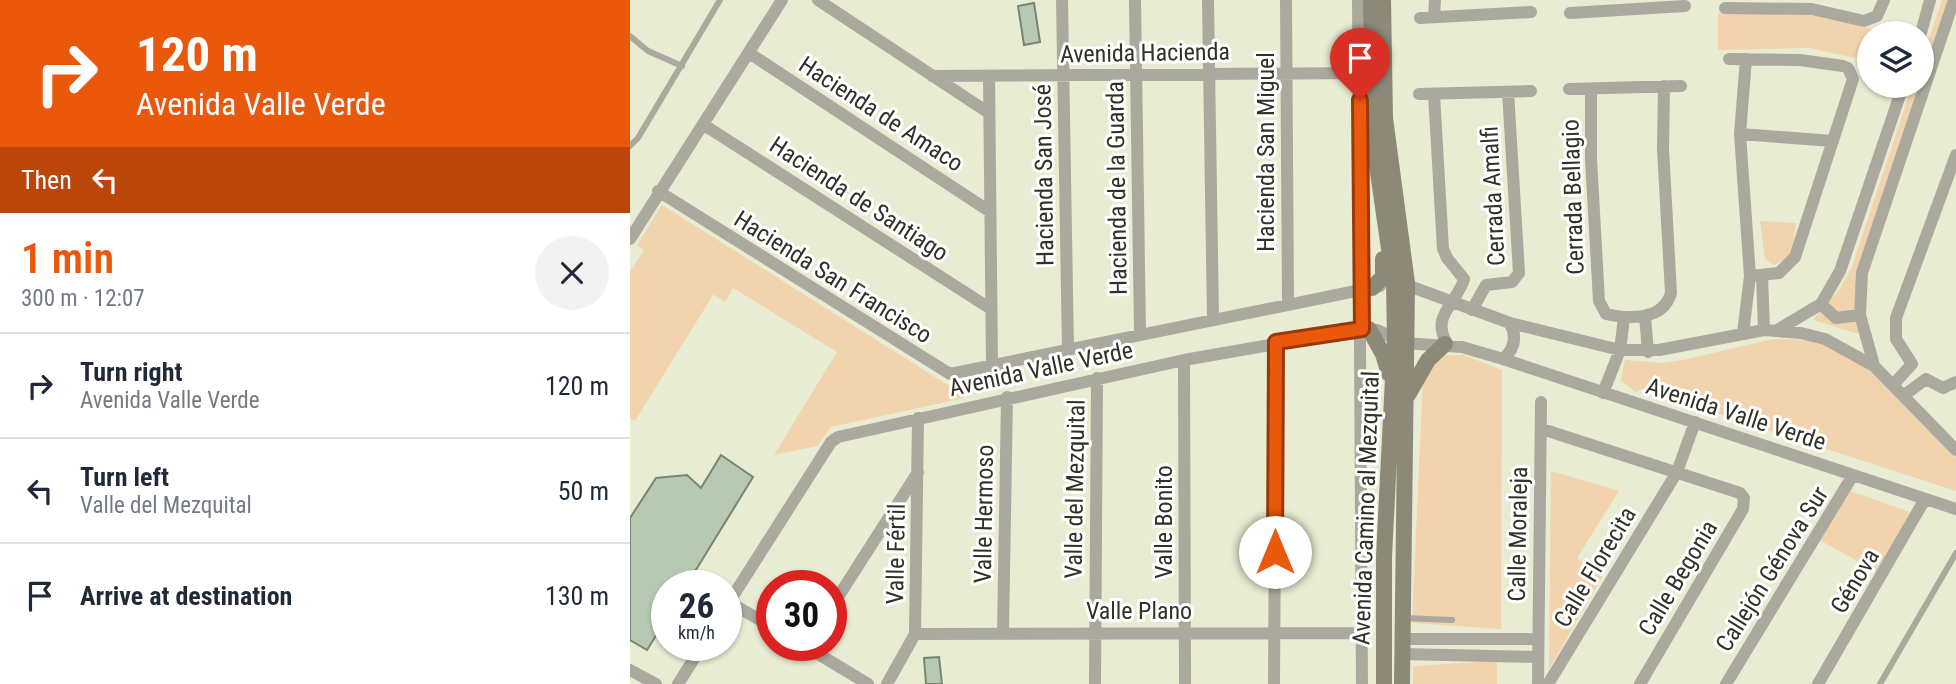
<!DOCTYPE html>
<html lang="en">
<head>
<meta charset="utf-8">
<style>
	body { margin:0; font-family:"Roboto Condensed",sans-serif; background:#f2f2f3; color:#1f2937; height:100vh; display:flex; flex-direction:column; font-size:26px; white-space:nowrap }
	* { box-sizing:border-box; margin:0 }
	p { font-size:23px; color:#747a83 }
	.icon { flex:none; width:38px; height:38px; fill:none; stroke:currentColor; stroke-width:2; stroke-linecap:round; stroke-linejoin:round }
	.map { position:relative; flex:1; overflow:hidden }
	.panel { display:flex; flex-direction:column; background:#fff; width:630px }
	.panel>* { flex:none }
	.top-card { background:#ea580c; color:#fff; overflow:hidden }
	.fabs { position:absolute; left:1227px; top:21px; display:grid; gap:14px }
	.fabs a { display:grid; place-items:center; width:77px; height:77px; border-radius:50%; background:#fff; box-shadow:0 2px 5px #0004; font-size:35px }
	.speed { position:absolute; left:21px; top:570px; display:flex; gap:14px; font-size:35px; font-weight:700; text-align:center }
	.speed>* { display:grid; place-content:center; width:91px; height:91px; border-radius:50%; background:#fff; box-shadow:0 2px 5px #0004; line-height:1 }
	.speed small { font-size:18px; font-weight:400 }
	.speed .limit { border:10px solid #d22; background:#fff; color:#111 }
	.pin { position:absolute; display:grid; place-items:center; width:60px; height:60px; color:#fff; margin:-72px -30px; border-radius:50% 50% 50% 0; rotate:-45deg; box-shadow:0 0 7px #0007 }
	.pin .icon { rotate:45deg }
	.me { position:absolute; width:77px; margin:-38px; rotate:0deg; stroke-linejoin:round; filter:drop-shadow(0 0 5px #0008) }
	.turn { display:flex; align-items:center; gap:24px; height:147px; padding:0 21px; font-size:32px }
	.turn .icon { width:91px; height:91px; stroke-width:2.5 }
	.turn b { display:block; font-size:49px; line-height:60px }
	.then { display:flex; align-items:center; height:66px; padding:0 21px; background:#0003; gap:14px; font-size:26px }
	.round { display:grid; place-items:center; flex:none; width:74px; height:74px; border-radius:37px; background:#f2f2f3 }
	.headline { display:flex; align-items:center; justify-content:space-between; height:119px; padding:0 21px }
	h1 { font-size:42px; font-weight:600; line-height:52px; color:#ea580c }
	ul { padding:0; list-style:none }
	li { display:flex; align-items:center; gap:21px; height:105px; padding:0 21px; border-top:2px solid #e0e1e3 }
	li div { flex:1 }
	li b { display:block; font-size:26px }
	li em { font-style:normal }
	main { display:flex; flex:1; min-height:0 }
	.map>svg:first-child { display:block }
</style>
</head>
<body>
<main>
<section class="panel">
<div class="top-card">
<div class="turn"><svg class="icon" aria-label="right" viewBox="0 0 24 24"><path d="M7 20v-9h11M14 6l5 5-5 5"/></svg><div><b>120 m</b>Avenida Valle Verde</div></div>
<div class="then">Then<svg class="icon" aria-label="left" viewBox="0 0 24 24"><path d="M17 20v-9H6M10 6l-5 5 5 5"/></svg></div>
</div>
<div class="headline"><div><h1>1 min</h1><p>300 m · 12:07</p></div><a class="round"><svg class="icon" aria-label="close" viewBox="0 0 24 24"><path d="M6 6l12 12M18 6L6 18"/></svg></a></div>
<ul>
<li><svg class="icon" aria-label="right" viewBox="0 0 24 24"><path d="M7 20v-9h11M14 6l5 5-5 5"/></svg><div><b>Turn right</b><p>Avenida Valle Verde</p></div><em>120 m</em></li>
<li><svg class="icon" aria-label="left" viewBox="0 0 24 24"><path d="M17 20v-9H6M10 6l-5 5 5 5"/></svg><div><b>Turn left</b><p>Valle del Mezquital</p></div><em>50 m</em></li>
<li><svg class="icon" aria-label="arrive" viewBox="0 0 24 24"><path d="M6 21V4h12l-3 4 3 4H6"/></svg><div><b>Arrive at destination</b></div><em>130 m</em></li>
</ul>
</section>
<div class="map">
<svg width="1326" height="684" viewBox="0 0 1326 684">
	<rect width="100%" height="100%" fill="#e7ecd2"/>
	<path fill="#f1d3ad" d="M1312,0H1321L1313,26L1236,246L1230,285L1229,334L1183,320L1210,288L1222,267L1282,86H1292V60Z
		M1176,12L1257,33H1239V61L1179,48L1088,50V13Z
		M32,205L332,394L334,398L201,427L187,446L144,455L207,352L103,288L95,302L70,286L83,295L5,421L0,418V272L14,250L7,245Z
		M1130,221L1166,223L1161,256L1144,265L1135,259Z
		M1143,339L1188,340L1237,367L1326,457V491L1012,389L1006,392L991,381L995,360L1033,363L1053,360Z
		M806,355H834L872,370L871,629L782,623L793,378Z
		M921,471L989,491L947,558L972,577L919,669Z
		M1220,491L1280,512L1247,572L1188,539Z
		M867,661V684H783V666Z"/>
	<path fill="#b8c9b3" stroke="#768671" stroke-width="2" d="M404,3L410,42L394,45L388,6Z
		M91,455L123,477L56,586H37V618L17,650L0,640V518L26,478L57,475L71,488Z
		M309,657L312,684H296L294,658Z"/>
	<g fill="none" stroke-linecap="round" stroke-linejoin="round">
		<path stroke="#aba89d" stroke-width="6" d="M0,36L18,51L52,66
			M0,146L8,138L90,0
			M774,618L822,620
			M1250,684L1326,553"/>
		<path stroke="#aba89d" stroke-width="12" d="M188,0L359,113
			M432,0L438,350
			M505,0L510,333
			M578,0L583,319
			M656,0L658,303
			M728,0L732,684
			M1095,8L1182,9L1234,21L1247,16L1254,0
			M940,13L1055,6
			M804,17L805,0
			M790,18L901,12
			M1291,33L1300,0
			M119,53L359,211
			M1099,59L1170,60L1213,66L1218,68L1223,79L1165,257L1149,273L1120,276
			M302,76L730,73
			M359,76L362,365
			M939,89L1051,86
			M961,89V159L969,301L976,314C999,319 1033,321 1041,293L1033,149L1034,86
			M789,94L901,91
			M804,94L813,249L817,258L834,279C827,304 799,316 818,345
			M74,125L361,309
			M1110,134L1203,141
			M28,191L320,374L750,286
			M0,239L152,0
			M1132,275L1134,330
			M771,283L880,323L990,350H1029L1134,330L1171,333L1195,339L1244,366L1326,450
			M1191,304L1206,318L1230,315
			M842,310L856,285L882,282L889,273L878,92
			M1015,316L1018,352
			M1149,329L1191,304L1210,271L1273,86
			M1113,333L1120,276L1110,134L1116,59
			M873,359C885,349 887,337 880,323
			M554,360L555,684
			M1244,365L1230,315L1232,273L1324,0
			M1263,385L1282,364L1266,339V318L1326,155
			M973,393L990,350L994,318
			M1273,396L1296,379L1313,388L1326,382
			M912,429L1110,493L1114,498L1113,509L1010,684
			M99,602L142,627
			M96,607L201,442L208,437L554,360L732,329L747,330L774,343L832,347L873,359L1326,509
			M201,608L288,472
			M373,632L377,397
			M285,634L732,633
			M772,639H907
			M175,646L238,684
			M772,654L907,657
			M0,670L26,684
			M48,684L72,646
			M257,684L285,634L288,418
			M465,684L467,378
			M644,684L646,342
			M908,684L911,402
			M918,684L1047,472L1065,422
			M1096,684L1223,475
			M1188,684L1295,499"/>
		<path stroke="#8d8979" stroke-width="16" d="M741,0L744,145L764,283L765,339L754,556V684
			M753,0L755,118L777,283L772,684
			M742,288L753,277V259
			M739,329L753,354L759,374
			M778,395L798,360L815,344"/>
	</g>
	<g fill="none" stroke-linecap="round" stroke-linejoin="round">
		<g stroke="#983908" stroke-width="18">
			<path id="route" d="M645,552L646,342L732,329L730,100"/>
		</g>
		<use href="#route" stroke="#ea580c" stroke-width="12"/>
	</g>
	<g text-anchor="middle" stroke-width="6" stroke-linejoin="round" paint-order="stroke">
		<g font-size="24" fill="#303227" stroke="#fff">
			<text transform="translate(515 53) rotate(-1)" y="8">Avenida Hacienda</text>
			<text transform="translate(251 114) rotate(33)" y="8">Hacienda de Amaco</text>
			<text transform="translate(636 152) rotate(-90)" y="8">Hacienda San Miguel</text>
			<text transform="translate(414 175) rotate(-91)" y="8">Hacienda San José</text>
			<text transform="translate(487 188) rotate(-91)" y="8">Hacienda de la Guarda</text>
			<text transform="translate(863 196) rotate(-93)" y="8">Cerrada Amalfi</text>
			<text transform="translate(943 197) rotate(-92)" y="8">Cerrada Bellagio</text>
			<text transform="translate(229 199) rotate(33)" y="8">Hacienda de Santiago</text>
			<text transform="translate(203 277) rotate(32)" y="8">Hacienda San Francisco</text>
			<text transform="translate(411 369) rotate(-12)" y="8">Avenida Valle Verde</text>
			<text transform="translate(1106 414) rotate(18)" y="8">Avenida Valle Verde</text>
			<text transform="translate(445 489) rotate(-89)" y="8">Valle del Mezquital</text>
			<text transform="translate(736 508) rotate(-88)" y="8">Avenida Camino al Mezquital</text>
			<text transform="translate(354 514) rotate(-89)" y="8">Valle Hermoso</text>
			<text transform="translate(534 522) rotate(-90)" y="8">Valle Bonito</text>
			<text transform="translate(888 534) rotate(-89)" y="8">Calle Moraleja</text>
			<text transform="translate(266 554) rotate(-89)" y="8">Valle Fértil</text>
			<text transform="translate(965 567) rotate(-59)" y="8">Calle Florecita</text>
			<text transform="translate(1142 569) rotate(-58)" y="8">Callejón Génova Sur</text>
			<text transform="translate(1048 578) rotate(-59)" y="8">Calle Begonia</text>
			<text transform="translate(1225 581) rotate(-59)" y="8">Génova</text>
			<text x="509" y="619">Valle Plano</text>
		</g>
	</g>
</svg>
<div class="fabs">
<a><svg class="icon" aria-label="layers" viewBox="0 0 24 24"><path d="M12 4l9 5-9 5-9-5zM3 14l9 5 9-5"/></svg></a>
</div>
<div class="speed"><div>26<small>km/h</small></div><div class="limit">30</div></div>
<div class="pin" style="left:730px;top:100px;background:#d93025"><svg class="icon" aria-label="arrive" viewBox="0 0 24 24"><path d="M6 21V4h12l-3 4 3 4H6"/></svg></div>
<svg class="me" style="left:645px;top:552px" viewBox="-20 -20 40 40"><circle r="19" fill="#fff"/><path d="M0-13L10 11 0 6-10 11z" fill="#ea580c"/></svg>
</div>
</main>
</body>
</html>
